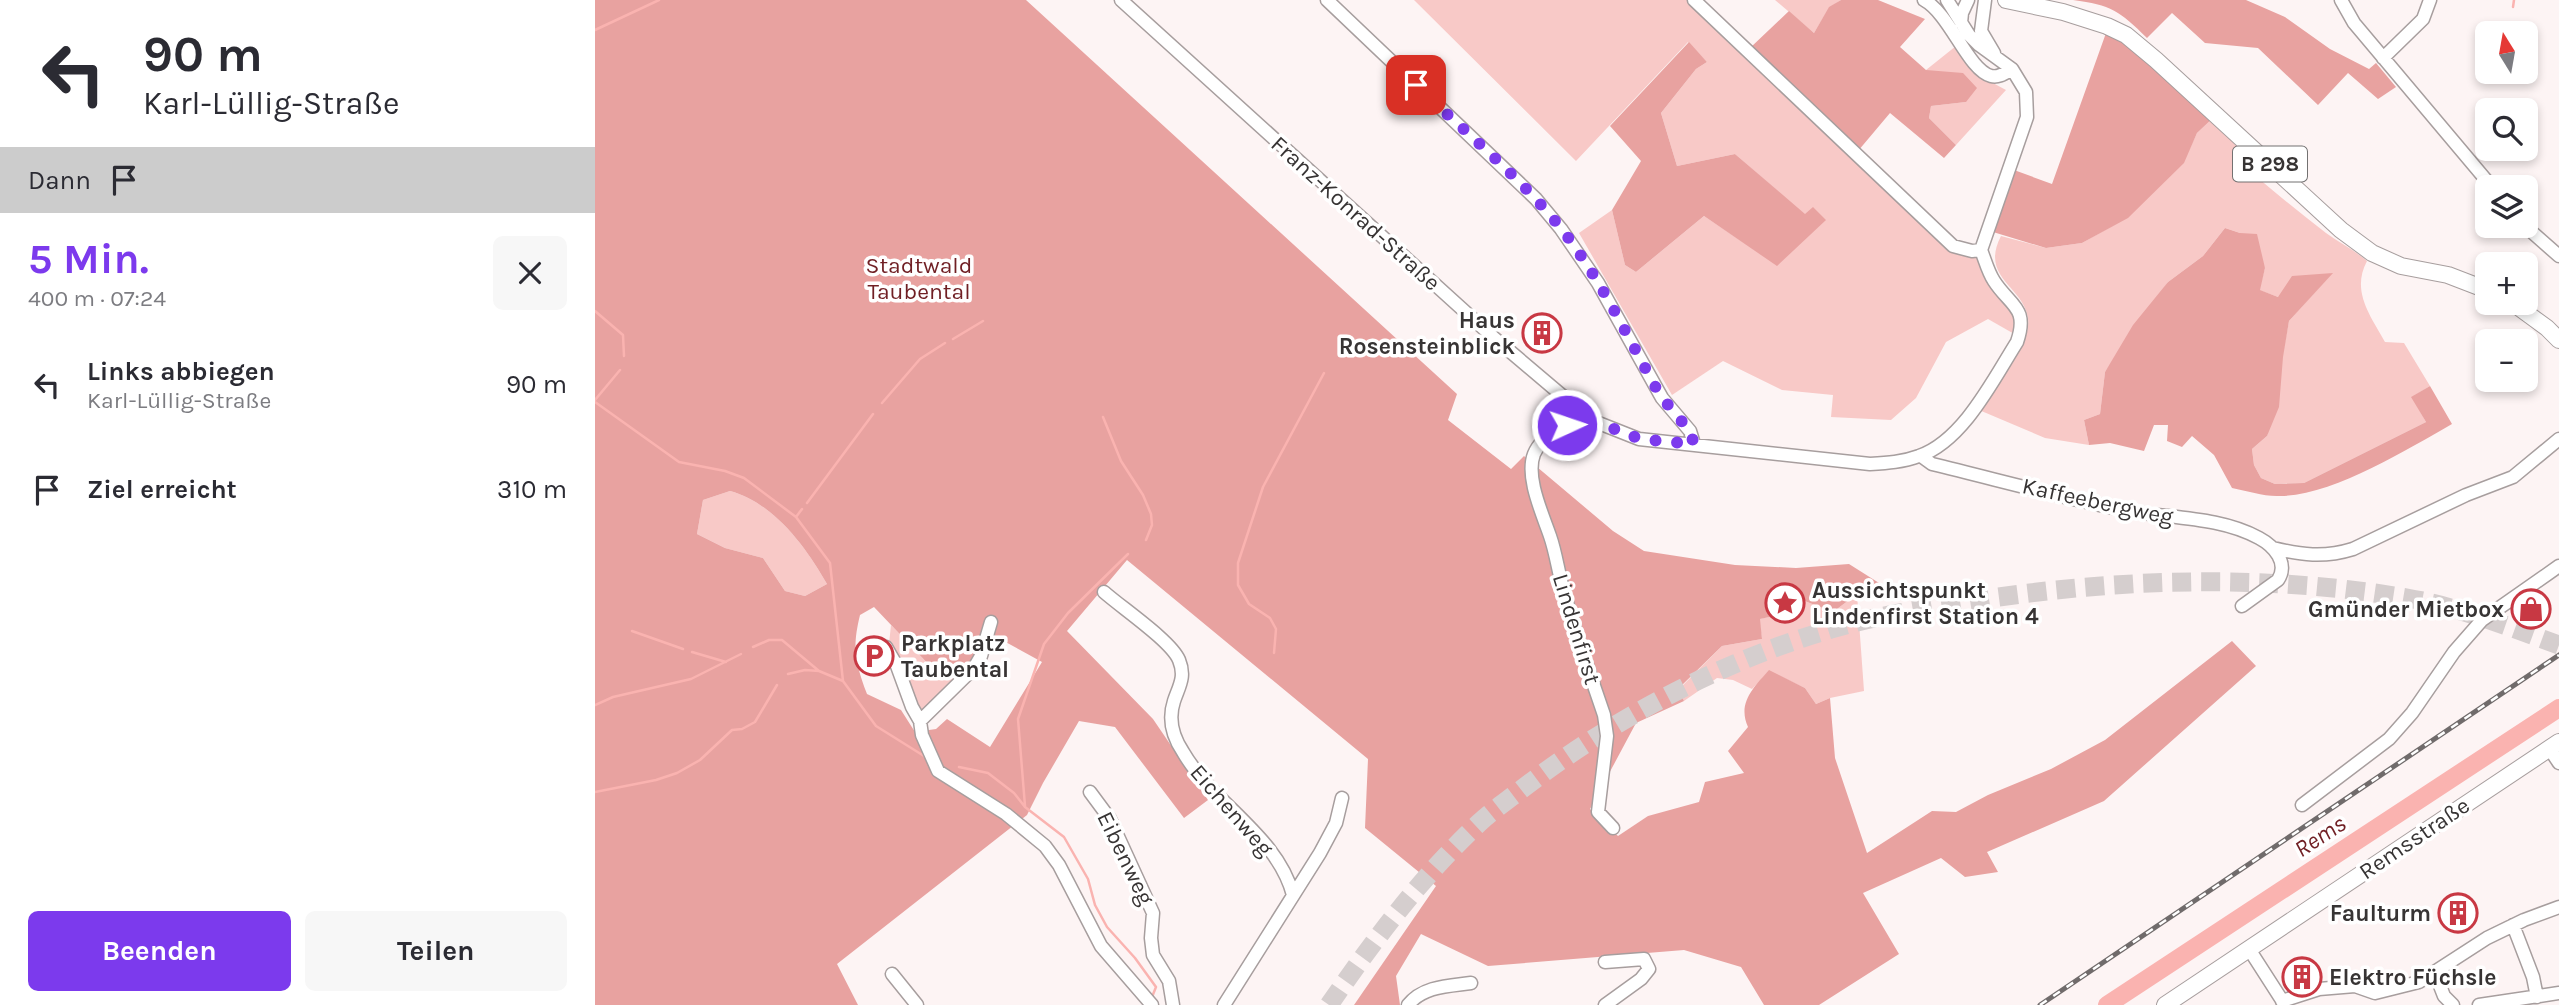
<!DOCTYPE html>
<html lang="de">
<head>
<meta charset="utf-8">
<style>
	body { margin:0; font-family:Karla,sans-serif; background:#f7f7f7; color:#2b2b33; height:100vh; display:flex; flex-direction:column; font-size:26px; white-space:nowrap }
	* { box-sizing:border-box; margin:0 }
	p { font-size:23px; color:#7c7c81 }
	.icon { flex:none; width:38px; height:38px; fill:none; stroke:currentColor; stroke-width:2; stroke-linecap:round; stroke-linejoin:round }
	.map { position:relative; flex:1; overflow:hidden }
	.panel { display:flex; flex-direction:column; background:#fff; width:595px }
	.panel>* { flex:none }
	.banner { background:#fff; color:#2b2b33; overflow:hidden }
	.needle { width:46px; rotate:349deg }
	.buttons { position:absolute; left:1880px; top:21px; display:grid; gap:14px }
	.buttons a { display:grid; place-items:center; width:63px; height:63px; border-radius:10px; background:#fff; box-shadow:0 4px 10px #0003; font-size:35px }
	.pin { position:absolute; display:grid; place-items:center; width:60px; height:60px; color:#fff; margin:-30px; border-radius:14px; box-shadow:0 4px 10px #0006 }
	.me { position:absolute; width:77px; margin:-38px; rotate:87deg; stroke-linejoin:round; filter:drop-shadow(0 0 5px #0008) }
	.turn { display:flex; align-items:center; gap:24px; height:147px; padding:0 28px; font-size:32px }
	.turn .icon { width:91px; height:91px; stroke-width:2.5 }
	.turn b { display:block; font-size:49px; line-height:60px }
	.then { display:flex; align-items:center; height:66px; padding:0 28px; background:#0003; gap:14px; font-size:26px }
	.round { display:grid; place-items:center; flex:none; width:74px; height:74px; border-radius:10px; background:#f7f7f7 }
	.headline { display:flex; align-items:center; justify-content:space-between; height:119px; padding:0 28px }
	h1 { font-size:42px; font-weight:700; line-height:52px; color:#7c3aed }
	.cta { display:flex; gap:14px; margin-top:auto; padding:14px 28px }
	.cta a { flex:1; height:80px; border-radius:10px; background:#7c3aed; color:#fff; font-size:28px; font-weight:700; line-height:80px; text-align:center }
	.cta a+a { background:#f7f7f7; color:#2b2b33 }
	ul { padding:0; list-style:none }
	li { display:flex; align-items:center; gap:21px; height:105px; padding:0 28px }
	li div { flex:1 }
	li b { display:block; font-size:26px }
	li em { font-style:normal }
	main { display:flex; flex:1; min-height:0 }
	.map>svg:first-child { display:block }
</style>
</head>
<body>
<main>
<section class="panel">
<div class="banner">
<div class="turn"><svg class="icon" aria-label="left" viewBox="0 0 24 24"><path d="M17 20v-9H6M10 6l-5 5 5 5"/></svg><div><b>90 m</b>Karl-Lüllig-Straße</div></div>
<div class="then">Dann<svg class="icon" aria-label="arrive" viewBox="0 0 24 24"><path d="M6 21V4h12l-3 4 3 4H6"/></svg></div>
</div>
<div class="headline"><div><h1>5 Min.</h1><p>400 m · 07:24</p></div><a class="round"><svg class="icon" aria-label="close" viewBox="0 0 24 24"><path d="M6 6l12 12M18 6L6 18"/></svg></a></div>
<ul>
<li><svg class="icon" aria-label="left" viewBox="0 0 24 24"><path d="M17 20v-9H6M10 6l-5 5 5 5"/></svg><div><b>Links abbiegen</b><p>Karl-Lüllig-Straße</p></div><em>90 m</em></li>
<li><svg class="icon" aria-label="arrive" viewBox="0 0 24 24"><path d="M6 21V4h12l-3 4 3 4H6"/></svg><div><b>Ziel erreicht</b></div><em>310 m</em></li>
</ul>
<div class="cta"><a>Beenden</a><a>Teilen</a></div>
</section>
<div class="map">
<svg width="1964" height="1005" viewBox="0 0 1964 1005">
	<rect width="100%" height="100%" fill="#fdf4f4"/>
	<path fill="#f8c9c7" d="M819,0H1094L1336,228L1382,255L1418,309L1423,324L1421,335L1393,319L1351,342L1321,398L1296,420L1236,417L1238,395L1187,390L1128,361L1077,395L984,233L1017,210L1030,265L1041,272L1109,216L1182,265L1230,220L1210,215L1140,154L1082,166L1066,113L1101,69L1112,62L1093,42L981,161Z
		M1180,0H1246L1234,8L1219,33Z
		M1361,46L1383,75L1411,90L1361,145L1334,118L1336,106L1371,102L1331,70Z
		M1618,118L1666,163L1663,178C1685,197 1708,215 1731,233C1745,243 1759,250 1772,261C1756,291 1775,315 1790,342L1809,343L1835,386L1817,397L1831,422L1709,483L1680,484L1666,478L1659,465L1657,449L1672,436L1694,321L1737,273L1683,297L1664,290L1670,268L1645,233L1630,228L1608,256L1573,282L1510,372L1505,414L1489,420L1494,445L1450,438L1384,410C1399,389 1437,344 1433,319C1430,287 1384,278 1406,236L1451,248L1487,243L1533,217L1588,163L1602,133Z
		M135,491C179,503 211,547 232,584L210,596L190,591L168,558L130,548L102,534L108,500Z
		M1262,594L1269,691L1235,698L1221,704L1210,688L1174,671L1157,689L1138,680L1122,678L1089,701L1083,690L1127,646L1167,639L1164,619L1193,613L1207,600L1238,612Z
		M296,625L338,669L378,667L328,718L308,666L294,644Z"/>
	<path fill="#e8a2a0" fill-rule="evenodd" d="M0,0H431L862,394L853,420L916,469L929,456L1018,531L1049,551L1140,565L1201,568L1254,564L1292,588L1262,594L1238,612L1207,600L1193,613L1165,619L1167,639L1127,646L1083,689L1089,701L1041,723L995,809L1023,836L1053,816L1104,802L1110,782L1149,773L1133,751L1153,727C1142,703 1159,687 1174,670L1210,688L1221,704L1235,698L1240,758L1272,853L1337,811L1361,812L1393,795L1456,769L1510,740L1637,641L1661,666L1509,801L1392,852L1403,872L1370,877L1346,858L1268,893L1304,954L1224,1005H1169L1146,967L1089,950L893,966L826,934L801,976L805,1005H759L841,886L770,828L773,759L532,560L472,631L558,719L613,800L589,818L520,727L484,721L448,783L432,815L242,964L263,1005H0ZM135,491C179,503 211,547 232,584L210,596L190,591L168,558L130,548L102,534L108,500ZM279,607L338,669L378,667L389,634L405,639L447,662L395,747L352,719L341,729L320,732L306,710L272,694C260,662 257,648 265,615Z
		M1246,0H1283L1330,19L1305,47L1331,70L1368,73L1382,88L1371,102L1336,106L1334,118L1361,145L1349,158L1295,113L1263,151L1155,48L1194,11L1219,33L1234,7Z
		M1478,0H1651L1690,17L1735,49L1774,69L1781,63L1801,87L1783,99L1753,73L1723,105L1663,48L1610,43L1577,13L1552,38C1525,11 1516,5 1478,0Z
		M1511,33L1547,53L1618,118L1602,133L1589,163L1533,218L1487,243L1451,248L1398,232L1419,170L1457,184Z
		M1094,42L1112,62L1101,69L1066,113L1082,166L1140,154L1210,214L1218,207L1231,220L1182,266L1109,216L1041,272L1030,265L1017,210L1046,161L1015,126Z
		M1630,228L1645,233L1662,234L1670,268L1665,290L1683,297L1697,276L1738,273L1694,321L1688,357L1684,407L1672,436L1657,449L1659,465L1666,478L1680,484L1709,483L1831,422L1816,397L1835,386L1857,424C1811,450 1737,496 1685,496C1670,497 1653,491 1637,488L1619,455L1597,436L1587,447L1572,441L1573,425H1559L1549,451L1515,443L1494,445L1489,420L1505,414L1510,372L1538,325L1573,282L1608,256Z"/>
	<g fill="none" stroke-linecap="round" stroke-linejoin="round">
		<path stroke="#fab3b0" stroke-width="2.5" d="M1918,7L1919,0
			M0,30L64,0
			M0,311L28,335L29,356
			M358,339L388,321
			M0,400L25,370
			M0,402L84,462L130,471L149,478L201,517L235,563L248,681L281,726L329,756
			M287,403L325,359L350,343
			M508,417L526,461L548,495L556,514L557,525L551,540
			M212,503L278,414
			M201,517L207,509
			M37,631L88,649
			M158,647L174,640H187L224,671L248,681
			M97,652L131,662
			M679,653L681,629L675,618L654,604L643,585V563L668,487L729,373
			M193,674L210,670L224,671
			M0,705L18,697L96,679L146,654
			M364,767L393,773L419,793L430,807L469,837L493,879L500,905L512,927L540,958L561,987L557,997
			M0,792L61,780L82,773L105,760L137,730L147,729L160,722L182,685
			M430,806L423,719L449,644L473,613L533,554"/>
		<path stroke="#fab3b0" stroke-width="18" d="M1512,1005L1964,708"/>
		<path stroke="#d5cece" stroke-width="19" stroke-dasharray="19 10" stroke-linecap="butt" d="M734,1005C779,940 826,877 884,823C897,811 913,800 927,789C1015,721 1121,664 1227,632C1273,617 1322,610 1370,602C1516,579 1665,573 1812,598C1864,607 1914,627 1964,645"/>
		<g stroke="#a79e9e" stroke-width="15">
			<path id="minor" d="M526,0L898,337L996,420L1044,439L1275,464C1292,463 1308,462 1324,456C1368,441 1398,380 1422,342C1434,307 1415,306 1399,281C1393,272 1390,260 1386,250L1432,117L1431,92L1417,69L1384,45L1374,35L1352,0
				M732,0L941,199L966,229L1003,283L1067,398L1095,431L1099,444
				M1099,0L1358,246L1377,251L1386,250
				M1329,0C1355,14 1373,70 1396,76C1404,78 1410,73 1417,69
				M1390,0L1386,31L1399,53
				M1746,0L1759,23L1897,187
				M1366,23L1367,13L1373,0
				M1788,58L1828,19L1835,0
				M1930,226L1964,256
				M996,420C975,425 948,432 939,454C930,477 948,515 955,536C961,553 963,571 968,588C979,631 995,673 1009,715L1012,736L1003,812L1018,828
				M1326,456L1337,464C1399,479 1461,496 1523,509C1569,519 1622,515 1664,538C1679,546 1694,563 1683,580L1647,606
				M1678,548C1706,555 1729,558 1758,549L1871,495L1918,477L1964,439
				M509,592C527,608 576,641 584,660C591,677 584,686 579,701C573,719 578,737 588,752C618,804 682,835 698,895
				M291,647L302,666L317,707L325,721L327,735L343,771L411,814L450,846L464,865L506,946L557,1005
				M325,721L379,668L386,656L396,622
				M1954,748L1964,763
				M495,792L515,819L558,913L556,938L558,955L574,981L578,1005
				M1707,805L1794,739L1817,713L1859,652L1887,620L1964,566
				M1918,925L1938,977L1942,997
				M1654,949L1690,1005
				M1840,973L1849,996L1858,1005
				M297,974L322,1005
				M1687,1001L1724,989L1760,986L1780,993L1824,982L1892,938L1929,920L1964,907
				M629,1005L725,853L741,823L747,798
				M813,1005C828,986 854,986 876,983
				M1010,1005L1046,979L1054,969L1049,959L1010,962
				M1884,1005L1964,993"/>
		</g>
		<g stroke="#a79e9e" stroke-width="18">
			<path id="major" d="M1411,0L1468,12L1512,26L1531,35L1561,60L1746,230L1777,253L1806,266L1853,275L1892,290
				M1918,303L1952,328L1964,340
				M1570,1005L1964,742"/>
		</g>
		<use href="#minor" stroke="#fff" stroke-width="12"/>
		<use href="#major" stroke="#fff" stroke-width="16"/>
		<g stroke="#706b6b" stroke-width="5">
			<path id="rail" d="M1445,1005L1964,655"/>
		</g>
		<use href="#rail" stroke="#fff" stroke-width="2.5" stroke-dasharray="8" stroke-linecap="butt"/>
	</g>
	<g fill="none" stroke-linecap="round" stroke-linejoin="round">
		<path stroke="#7c3aed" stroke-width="12" stroke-dasharray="0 21.6" d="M821,85C869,131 923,175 965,227C1004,276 1031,334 1061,388C1072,408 1093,422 1099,444L1045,439L996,420L972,425"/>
	</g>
	<defs>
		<g id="building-ring" transform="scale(2.0125)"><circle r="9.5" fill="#fff" stroke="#c83843" stroke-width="1.5"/><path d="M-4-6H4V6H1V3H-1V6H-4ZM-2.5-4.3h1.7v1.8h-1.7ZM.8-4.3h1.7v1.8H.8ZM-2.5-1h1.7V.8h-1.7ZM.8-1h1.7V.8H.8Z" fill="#c83843"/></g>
		<g id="sight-ring" transform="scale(2.0125)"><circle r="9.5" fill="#fff" stroke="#c83843" stroke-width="1.5"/><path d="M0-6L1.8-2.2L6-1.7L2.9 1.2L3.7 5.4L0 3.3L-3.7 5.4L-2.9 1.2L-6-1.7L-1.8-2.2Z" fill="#c83843"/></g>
		<g id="shop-ring" transform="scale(2.0125)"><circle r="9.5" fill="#fff" stroke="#c83843" stroke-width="1.5"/><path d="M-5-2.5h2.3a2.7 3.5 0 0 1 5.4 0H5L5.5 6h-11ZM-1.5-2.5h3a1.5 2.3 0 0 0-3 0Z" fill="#c83843"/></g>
		<g id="parking-ring" transform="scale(2.0125)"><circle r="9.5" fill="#fff" stroke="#c83843" stroke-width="1.5"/><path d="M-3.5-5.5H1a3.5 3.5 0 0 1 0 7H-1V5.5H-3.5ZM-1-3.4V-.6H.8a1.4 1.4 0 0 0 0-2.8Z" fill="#c83843"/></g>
	</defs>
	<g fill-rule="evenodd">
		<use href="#building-ring" x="947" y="333"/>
		<use href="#sight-ring" x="1190" y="603"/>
		<use href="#shop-ring" x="1936" y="609"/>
		<use href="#parking-ring" x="279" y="656"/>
		<use href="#building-ring" x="1863" y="913"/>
		<use href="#building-ring" x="1707" y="977"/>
	</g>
	<g text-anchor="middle" stroke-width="7" stroke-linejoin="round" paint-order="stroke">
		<rect fill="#fff" stroke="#737171" stroke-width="2" x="1638" y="146.5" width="74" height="35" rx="5"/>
		<g font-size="21" font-weight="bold" fill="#373434">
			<text x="1675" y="171">B 298</text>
		</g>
		<g font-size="23" fill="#373434" stroke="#fff">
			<text transform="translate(761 213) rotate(42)" y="8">Franz-Konrad-Straße</text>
			<text transform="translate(1503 501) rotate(12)" y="8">Kaffeebergweg</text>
			<text transform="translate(982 629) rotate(73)" y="8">Lindenfirst</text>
			<text transform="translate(637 810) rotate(49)" y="8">Eichenweg</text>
			<text transform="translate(1819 838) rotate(-34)" y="8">Remsstraße</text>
			<text transform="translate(531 858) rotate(64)" y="8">Eibenweg</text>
		</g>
		<g font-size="23" fill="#701f24" stroke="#fff">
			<text x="324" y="273">Stadtwald<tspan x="324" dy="26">Taubental</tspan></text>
		</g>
		<g font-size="23" font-weight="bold" fill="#373434" stroke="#fff" text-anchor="end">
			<text x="920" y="328">Haus<tspan x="920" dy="26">Rosensteinblick</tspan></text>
			<text x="1217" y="598" text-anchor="start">Aussichtspunkt<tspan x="1217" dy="26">Lindenfirst Station 4</tspan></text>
			<text x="1909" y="617">Gmünder Mietbox</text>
			<text x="306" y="651" text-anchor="start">Parkplatz<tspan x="306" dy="26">Taubental</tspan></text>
			<text x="1836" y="921">Faulturm</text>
			<text x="1734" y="985" text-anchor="start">Elektro Füchsle</text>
		</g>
		<g font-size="24" font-style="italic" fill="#712025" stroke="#fff">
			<text transform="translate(1725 836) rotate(-33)" y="8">Rems</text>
		</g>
	</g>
</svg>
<div class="buttons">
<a><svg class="needle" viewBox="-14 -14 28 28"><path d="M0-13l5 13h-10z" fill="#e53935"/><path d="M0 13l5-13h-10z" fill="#7c7c81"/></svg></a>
<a><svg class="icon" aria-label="search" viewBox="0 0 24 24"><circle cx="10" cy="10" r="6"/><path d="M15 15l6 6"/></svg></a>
<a><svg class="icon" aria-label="layers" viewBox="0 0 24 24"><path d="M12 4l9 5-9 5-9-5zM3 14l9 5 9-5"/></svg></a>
<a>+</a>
<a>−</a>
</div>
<div class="pin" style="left:821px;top:85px;background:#d93025"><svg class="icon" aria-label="arrive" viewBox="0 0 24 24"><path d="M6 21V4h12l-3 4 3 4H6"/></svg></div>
<svg class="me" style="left:972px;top:425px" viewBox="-20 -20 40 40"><circle r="17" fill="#7c3aed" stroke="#fff" stroke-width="3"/><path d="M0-11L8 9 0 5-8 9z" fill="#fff"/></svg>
</div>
</main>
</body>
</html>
